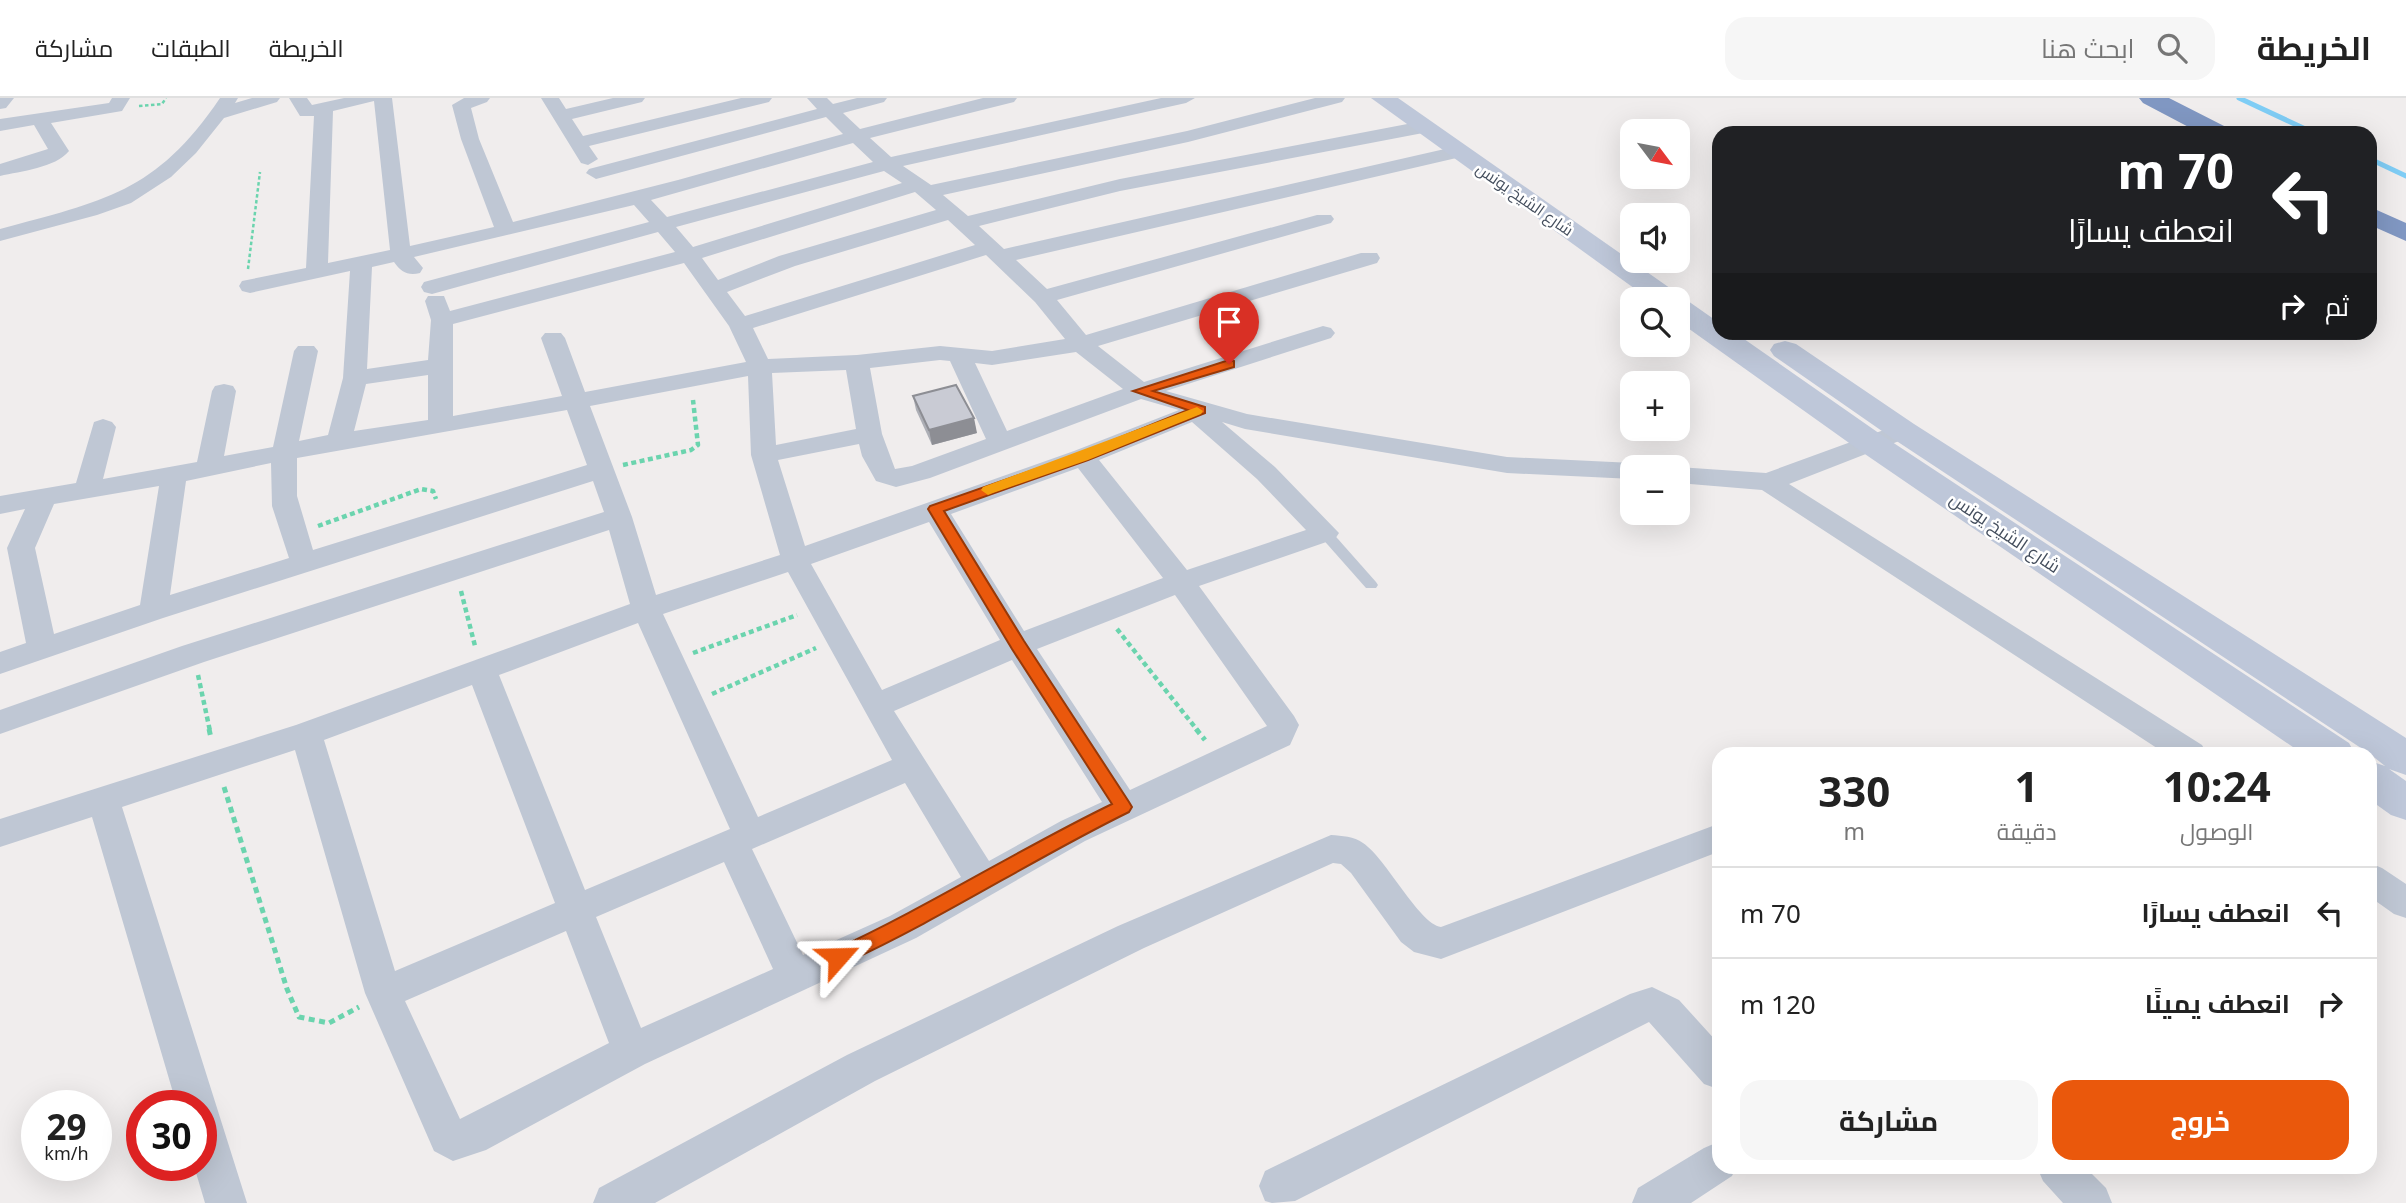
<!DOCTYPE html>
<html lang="ar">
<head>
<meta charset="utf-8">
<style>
	body { margin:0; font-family:"Noto Sans",Cairo,sans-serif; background:#f6f6f6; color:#222; direction:rtl; height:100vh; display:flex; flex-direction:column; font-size:26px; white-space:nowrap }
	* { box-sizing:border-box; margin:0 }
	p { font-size:23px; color:#767676 }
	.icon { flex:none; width:38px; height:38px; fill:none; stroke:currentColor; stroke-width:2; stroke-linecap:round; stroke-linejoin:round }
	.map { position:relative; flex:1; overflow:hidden; direction:ltr }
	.details { position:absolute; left:1712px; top:649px; width:665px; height:427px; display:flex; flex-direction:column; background:#fff; border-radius:21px; box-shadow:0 7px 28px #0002; direction:rtl }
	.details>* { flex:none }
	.hud { position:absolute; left:1712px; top:28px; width:665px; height:214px; border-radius:21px; box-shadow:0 7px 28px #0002; direction:rtl; background:#202124; color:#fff; overflow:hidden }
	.needle { width:46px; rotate:122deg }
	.tools { position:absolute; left:1620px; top:21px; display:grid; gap:14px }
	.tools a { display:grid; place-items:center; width:70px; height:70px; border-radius:14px; background:#fff; box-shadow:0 7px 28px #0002; font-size:35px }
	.speed { position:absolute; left:21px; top:992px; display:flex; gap:14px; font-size:35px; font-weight:700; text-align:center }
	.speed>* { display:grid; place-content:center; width:91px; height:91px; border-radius:50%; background:#fff; box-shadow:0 7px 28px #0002; line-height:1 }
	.speed small { font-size:18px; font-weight:400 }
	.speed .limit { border:10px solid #d22; background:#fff; color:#111 }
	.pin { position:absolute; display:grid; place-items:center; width:60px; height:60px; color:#fff; margin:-72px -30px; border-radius:50% 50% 50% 0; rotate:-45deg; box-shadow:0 0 7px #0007 }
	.pin .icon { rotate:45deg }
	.me { position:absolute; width:77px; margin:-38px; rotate:65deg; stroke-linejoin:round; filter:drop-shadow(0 0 5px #0008) }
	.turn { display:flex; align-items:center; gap:24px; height:147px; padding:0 28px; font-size:32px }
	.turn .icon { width:91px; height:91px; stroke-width:2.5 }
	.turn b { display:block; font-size:49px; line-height:60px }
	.then { display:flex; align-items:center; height:66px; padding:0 28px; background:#0003; gap:14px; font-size:26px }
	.eta { display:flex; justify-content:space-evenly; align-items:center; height:119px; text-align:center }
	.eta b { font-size:42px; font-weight:700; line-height:49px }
	.button { display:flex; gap:14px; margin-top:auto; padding:14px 28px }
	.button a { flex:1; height:80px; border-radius:21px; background:#ea580c; color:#fff; font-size:28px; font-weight:700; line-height:80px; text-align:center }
	.button a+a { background:#f6f6f6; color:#222 }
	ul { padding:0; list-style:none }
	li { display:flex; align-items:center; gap:21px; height:91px; padding:0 28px; border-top:2px solid #e0e0e0 }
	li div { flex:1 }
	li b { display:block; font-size:26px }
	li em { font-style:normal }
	header { display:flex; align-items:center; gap:42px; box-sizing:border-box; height:98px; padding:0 35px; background:#fff; border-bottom:2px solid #e0e0e0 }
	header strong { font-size:33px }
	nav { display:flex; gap:38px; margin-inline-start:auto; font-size:24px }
	.search { width:490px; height:63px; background:#f6f6f6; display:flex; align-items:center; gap:18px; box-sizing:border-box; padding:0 24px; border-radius:21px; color:#767676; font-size:26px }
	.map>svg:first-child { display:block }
</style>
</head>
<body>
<header>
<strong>الخريطة</strong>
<div class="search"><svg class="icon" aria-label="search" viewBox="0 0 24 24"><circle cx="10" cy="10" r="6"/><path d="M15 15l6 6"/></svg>ابحث هنا</div>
<nav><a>الخريطة</a><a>الطبقات</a><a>مشاركة</a></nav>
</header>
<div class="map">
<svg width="2406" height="1105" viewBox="0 0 2406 1105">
	<rect width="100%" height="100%" fill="#f0eded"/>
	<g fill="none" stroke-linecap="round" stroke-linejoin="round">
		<path stroke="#7fcdf5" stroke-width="5" d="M2239,0L2314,35
			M2370,61L2406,78"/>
		<path stroke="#6bd4ae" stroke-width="2.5" stroke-dasharray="3.5 2.5" stroke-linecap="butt" d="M139,8L162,6L166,0
			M248,171L260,74"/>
		<path stroke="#6bd4ae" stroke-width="4.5" stroke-dasharray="5 3.5" stroke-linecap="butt" d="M623,367L691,352L698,347L693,302
			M318,428L421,391L433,393L436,401
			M461,493L475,548
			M1117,531L1198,633
			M693,555L797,517
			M198,577L210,633
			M712,596L816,550"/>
		<path stroke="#6bd4ae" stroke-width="5" stroke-dasharray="6 4.5" stroke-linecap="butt" d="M209,631L211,640
			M1196,631L1205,642
			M224,689L287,891L299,919L329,925L359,909"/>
		<path fill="#bfc7d4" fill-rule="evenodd" d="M1325,431L1330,432L1376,484L1378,487L1376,490H1366L1320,438L1319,435Z"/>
		<path fill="#bfc7d4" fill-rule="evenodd" d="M0,0H14L6,10L0,11Z
			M112,0H130L122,13L51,25L69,53C55,70 21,73 0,78V66L48,51L34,27L0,33V21L109,5Z
			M220,0H238L235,5L252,0H280L277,4L224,20L196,55L171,79L131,105L97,117L0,143V131C103,103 156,95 220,0Z
			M289,0H307L312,7L344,0H392L410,148L494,129L461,41L452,7L464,0H490L487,4L471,10L479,41L513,124L678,82L843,36L826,19L596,81L586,75L589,71L817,11L807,0H827L833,6L857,0H887L884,4L843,15L860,31L983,0H1017L1014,4L870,40L891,59L1161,0H1195L1186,5L903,68L931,87L1187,33L1315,0H1345L1342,4L1188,44L943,97L968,118L1120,81L1423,23L1430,25L1432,29L1430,33L1423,35L1120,93L979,128L1004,151L1458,48L1465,50L1468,54L1465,58L1016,162L1047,191L1317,117H1331L1334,121L1331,125L1057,202L1086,237L1361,155H1377L1380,160L1377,165L1098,248L1144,284L1323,228L1331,230L1335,235L1331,240L1166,293L1247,316L1507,359L1633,365L1644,369H1633V381L1507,375L1245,331L1222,324L1275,369L1339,435L1335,441L1199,488L1294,618L1299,627L1290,647L1085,743L916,840L645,966L486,1052L453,1063L434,1053L365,895L295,652L122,709L247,1105H205L194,1068H201V1008H177L92,719L0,749V721L296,627L630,506L609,432L204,564L0,636V612L182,548L604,414L593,383L163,520L0,576V554L26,545L7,450L25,411L0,416V398L76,385L94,324L103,321L112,324L116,329L103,381L197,364L212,293L215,288L224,286L233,288L236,293L224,358L273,349L294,253L298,248H314L318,253L299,343L328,337L343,280L350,173L250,195L242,193L239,188L242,183L306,170L314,18H300ZM374,3L390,152L328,165L333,13ZM853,45L873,64L667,119L651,102ZM884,73L902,85L693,149L676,129ZM915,94L936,112L779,158L718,182L702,160ZM634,107L649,124L424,184L421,189L424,194L432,196L658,134L675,154L450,213L444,198H428L425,203L431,222L428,262L367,271L372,169L394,164C401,174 408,178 420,175L423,170L414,159ZM948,122L975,147L745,218L727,194L795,168ZM986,157L1035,204L1065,241L992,253L940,248L857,257L768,261L753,230ZM684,165L729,228L746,264L585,294L565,240L561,235H545L541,240L562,298L453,318V226ZM1076,254L1123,291L1007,333L975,265L992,267ZM940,262L950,263L986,341L912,368L895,371L882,336L870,270ZM846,272L856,331L776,347L772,275ZM428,277V322L354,333L366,286ZM748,278L751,357L780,457L656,497L632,419L590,308ZM1141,301L1179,312L1074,353L805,448L778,362L859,346L862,358L876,383L896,389L930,380ZM567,312L587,367L313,452L297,398V360ZM1192,324L1257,381L1306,432L1187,472L1099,362ZM271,365L272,408L289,460L170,497L186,383ZM1078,370L1163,480L1024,533L951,416ZM159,388L140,507L54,536L35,450L54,406ZM929,424L1000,542L882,592L811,466ZM788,474L892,662L758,719L663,516ZM1175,497L1267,628L1130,692L1037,551ZM638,525L730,731L585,792L499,577ZM1012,562L1102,704L1061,723L989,763L894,613ZM472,587L555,805L395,873L324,642ZM905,685L961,779L890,818L803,857L752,751ZM724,764L773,871L641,930L596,819ZM566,833L609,945L460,1021L405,903Z
			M541,0H559L566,11L613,0H645L642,4L572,21L583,38L741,0H772L769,4L589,48L598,61L588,67L581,65Z
			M1903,325L1912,328L1916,333L1912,338L1789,386L2202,647L2207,656H2166L1762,392L1678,385V369H1676H1678L1766,375Z
			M1718,726V754L1441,861L1414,854L1401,844L1351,775L1341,766L1333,765L1144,850L875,983L655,1105H593L599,1090L847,957L1118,828L1331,737C1342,738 1354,738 1363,745C1386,760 1419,826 1441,829Z
			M2370,765L2382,770L2406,786V820L2394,816L2370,799Z
			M1652,889L1679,902L1718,945V991L1704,986L1649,924L1295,1103L1272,1105L1265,1103L1259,1088L1265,1073L1630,896Z
			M1718,1044V1069H1736L1732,1078L1691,1105H1632L1638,1090L1704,1050Z
			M2037,1069H2085L2106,1090L2112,1105H2063L2043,1083Z"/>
		<path fill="#bec7d9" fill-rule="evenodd" d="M1371,0H1398L1677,195L1681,201L1688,203L1718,224V234H1734L1883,338L2349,645L2355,656H2303L1859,352L1678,223V201H1649Z
			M1785,243L1796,246L1914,326L2406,640V677L2389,671L2406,683V722L2391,717L2370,702V663L2385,668L2370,656L1892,340L1774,258L1770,252L1774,246Z"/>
		<path fill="#8097c2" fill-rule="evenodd" d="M2139,0H2169L2228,30L2231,35H2200L2143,5Z
			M2370,109L2406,125V143L2370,127Z"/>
	</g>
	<path fill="#adafb6" d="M913,298L977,335L932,347L916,312Z"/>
	<path fill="#8d8e94" d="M974,320L977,335L932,347L929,332Z"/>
	<path fill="#c9cbd4" stroke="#8d8e94" stroke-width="2" d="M956,287L974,320L929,332L913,298Z"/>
	<path fill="#ea580c" stroke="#983908" stroke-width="2" d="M1229,262L1234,263V269L1153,293L1205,309V315L1088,362L944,413L1024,543L1129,704L1132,709L1129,714C1033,761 943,820 845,865L838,867L832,865L829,859L832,853C928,809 1017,752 1112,706L1012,551L928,411L930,408L1079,356L1188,312L1133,293Z"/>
	<path fill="#f59e0b" d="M1197,309L1203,313L1201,316L1088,362L993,395L988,397L981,392L983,389Z"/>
	<g text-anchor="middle" stroke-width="5" stroke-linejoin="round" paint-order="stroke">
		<g font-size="16" fill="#444e5d" stroke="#fff">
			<text transform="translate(1525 101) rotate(35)" y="6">شارع الشيخ يونس</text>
		</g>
		<g font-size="18" fill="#444e5d" stroke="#fff">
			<text transform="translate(2005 435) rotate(34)" y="6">شارع الشيخ يونس</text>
		</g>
	</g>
</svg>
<div class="tools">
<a><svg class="needle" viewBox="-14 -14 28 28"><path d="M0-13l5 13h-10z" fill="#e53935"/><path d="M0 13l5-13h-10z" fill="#767676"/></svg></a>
<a><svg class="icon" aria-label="sound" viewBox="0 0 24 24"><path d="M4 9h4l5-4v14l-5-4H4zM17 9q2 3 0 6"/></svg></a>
<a><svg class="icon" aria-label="search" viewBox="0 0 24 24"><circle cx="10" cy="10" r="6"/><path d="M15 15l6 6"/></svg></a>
<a>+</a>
<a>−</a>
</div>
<div class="speed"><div>29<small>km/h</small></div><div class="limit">30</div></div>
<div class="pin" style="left:1229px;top:266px;background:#d93025"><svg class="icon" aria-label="arrive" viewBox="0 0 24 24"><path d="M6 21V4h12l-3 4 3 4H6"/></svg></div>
<svg class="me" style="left:838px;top:859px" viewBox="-20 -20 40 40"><path d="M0-17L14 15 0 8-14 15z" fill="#ea580c" stroke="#fff" stroke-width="4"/></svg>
<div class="hud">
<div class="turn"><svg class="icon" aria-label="left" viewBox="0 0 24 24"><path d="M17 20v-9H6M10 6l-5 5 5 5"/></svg><div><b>70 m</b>انعطف يسارًا</div></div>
<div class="then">ثم<svg class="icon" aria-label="right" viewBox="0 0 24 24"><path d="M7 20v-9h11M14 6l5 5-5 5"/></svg></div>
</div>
<section class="details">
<div class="eta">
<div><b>10:24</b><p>الوصول</p></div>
<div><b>1</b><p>دقيقة</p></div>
<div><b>330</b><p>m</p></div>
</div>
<ul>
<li><svg class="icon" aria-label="left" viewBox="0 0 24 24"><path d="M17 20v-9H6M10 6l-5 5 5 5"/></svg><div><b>انعطف يسارًا</b></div><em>70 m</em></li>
<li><svg class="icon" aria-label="right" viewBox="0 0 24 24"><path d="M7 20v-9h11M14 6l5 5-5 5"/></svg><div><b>انعطف يمينًا</b></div><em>120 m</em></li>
</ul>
<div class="button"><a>خروج</a><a>مشاركة</a></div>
</section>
</div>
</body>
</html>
